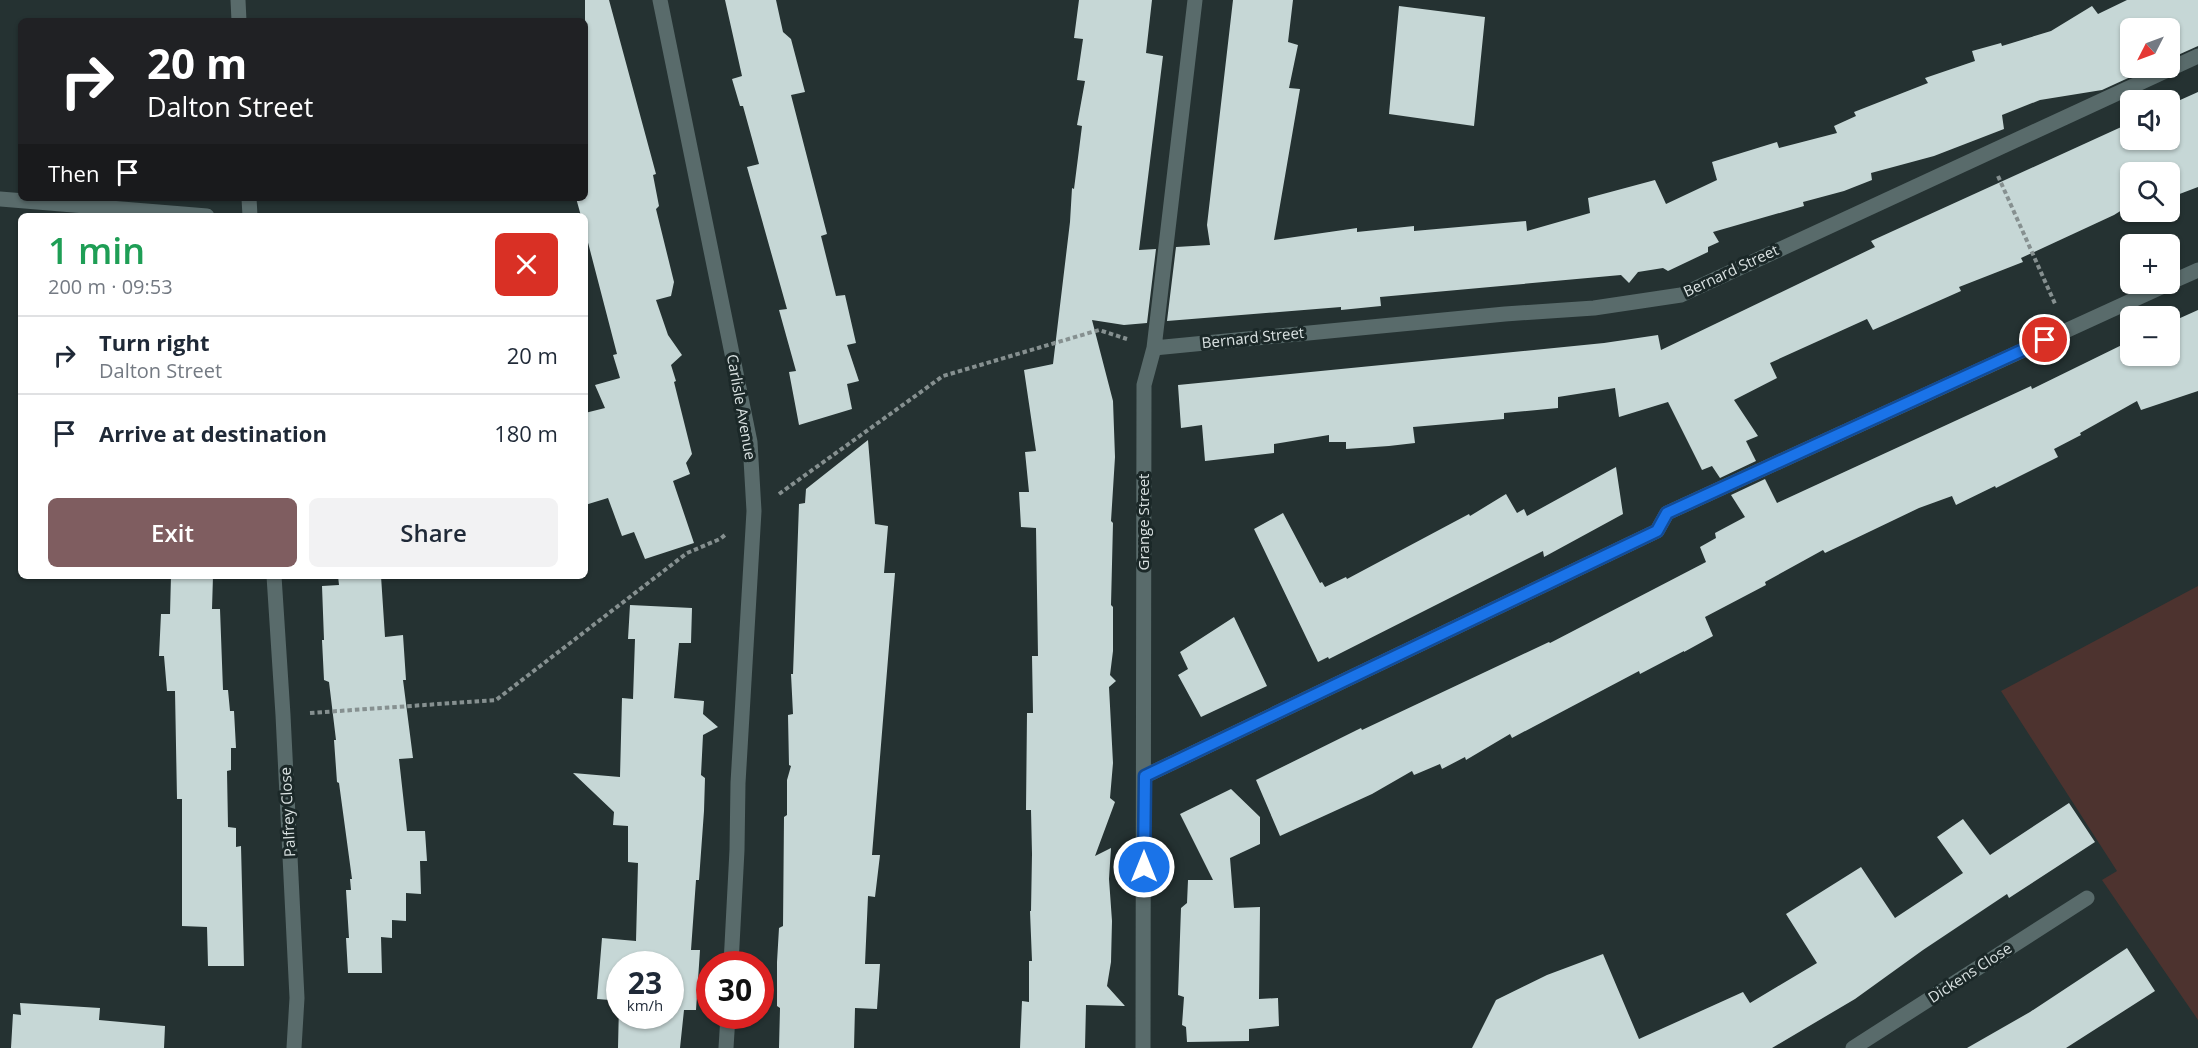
<!DOCTYPE html>
<html lang="en">
<head>
<meta charset="utf-8">
<style>
	body { margin:0; font-family:"Open Sans",sans-serif; background:#f2f2f3; color:#1f2937; height:100vh; display:flex; flex-direction:column; font-size:22px; white-space:nowrap }
	* { box-sizing:border-box; margin:0 }
	p { font-size:20px; color:#747a83 }
	.icon { flex:none; width:33px; height:33px; fill:none; stroke:currentColor; stroke-width:2; stroke-linecap:round; stroke-linejoin:round }
	.map { position:relative; flex:1; overflow:hidden }
	.sheet { position:absolute; left:18px; top:213px; width:570px; height:366px; display:flex; flex-direction:column; background:#fff; border-radius:9px; box-shadow:0 2px 4px #0004 }
	.sheet>* { flex:none }
	.banner { position:absolute; left:18px; top:18px; width:570px; height:183px; border-radius:9px; box-shadow:0 2px 4px #0004; background:#202124; color:#fff; overflow:hidden }
	.needle { width:39px; rotate:228deg }
	.buttons { position:absolute; left:2120px; top:18px; display:grid; gap:12px }
	.buttons a { display:grid; place-items:center; width:60px; height:60px; border-radius:9px; background:#fff; box-shadow:0 2px 4px #0004; font-size:30px }
	.speed { position:absolute; left:606px; top:951px; display:flex; gap:12px; font-size:30px; font-weight:700; text-align:center }
	.speed>* { display:grid; place-content:center; width:78px; height:78px; border-radius:50%; background:#fff; box-shadow:0 2px 4px #0004; line-height:1 }
	.speed small { font-size:15px; font-weight:400 }
	.speed .limit { border:9px solid #d22; background:#fff; color:#111 }
	.pin { position:absolute; display:grid; place-items:center; width:51px; height:51px; color:#fff; margin:-26px; border:3px solid #fff; border-radius:50%; box-shadow:0 2px 6px #0007 }
	.me { position:absolute; width:66px; margin:-33px; rotate:0deg; stroke-linejoin:round; filter:drop-shadow(0 0 4px #0008) }
	.turn { display:flex; align-items:center; gap:21px; height:126px; padding:0 30px; font-size:27px }
	.turn .icon { width:78px; height:78px; stroke-width:2.5 }
	.turn b { display:block; font-size:42px; line-height:51px }
	.then { display:flex; align-items:center; height:57px; padding:0 30px; background:#0003; gap:12px; font-size:22px }
	.round { display:grid; place-items:center; flex:none; width:63px; height:63px; border-radius:9px; background:#f2f2f3 }
	.headline { display:flex; align-items:center; justify-content:space-between; height:102px; padding:0 30px }
	h1 { font-size:36px; font-weight:600; line-height:45px; color:#1e9e55 }
	.button { display:flex; gap:12px; margin-top:auto; padding:12px 30px }
	.button a { flex:1; height:69px; border-radius:9px; background:#7f5d60; color:#fff; font-size:24px; font-weight:600; line-height:69px; text-align:center }
	.button a+a { background:#f2f2f3; color:#1f2937 }
	ul { padding:0; list-style:none }
	li { display:flex; align-items:center; gap:18px; height:78px; padding:0 30px; border-top:2px solid #e0e1e3 }
	li div { flex:1 }
	li b { display:block; font-size:22px }
	li em { font-style:normal }
	.map>svg:first-child { display:block }
</style>
</head>
<body>
<div class="map">
<svg width="2198" height="1048" viewBox="0 0 2198 1048">
	<rect width="100%" height="100%" fill="#253232"/>
	<path fill="#4d332f" d="M2198,586V1020L2102,880L2117,871L2001,691Z"/>
	<path fill="#c6d7d6" fill-rule="evenodd" d="M585,0H609L656,174L653,175L659,206L656,209L674,282L671,296L656,300L668,335L682,355L671,365L676,381L674,382L692,454L686,463L690,474L673,481L694,543L645,559L634,532L622,536L608,498L585,505V413L605,408L595,385L620,378L613,355L617,354L585,231V216H581L576,198H585Z
		M725,0H776L783,32L791,39L805,92L791,95L827,234L821,236L836,296L845,295L856,343L847,345L859,381L847,384L852,409L799,425L789,372L796,371L779,310L787,309L747,167L759,164L743,106H740L732,79L742,76Z
		M1079,0H1152L1146,53L1163,56L1139,250L1156,249L1147,323L1124,325L1092,320L1113,401L1115,457L1111,521L1113,523L1111,605L1113,607V651L1110,675L1116,681L1109,687L1113,763L1110,798L1115,802L1095,856L1111,848L1109,879L1112,921L1111,962L1107,986L1125,1006L1086,1005L1085,1048H1020L1022,1001L1029,1002V961H1032L1030,911H1031L1032,854L1031,810H1026L1027,713H1033L1032,656H1038L1036,528L1021,527L1019,492H1029L1025,452L1036,451L1024,370L1053,364L1070,222L1072,188L1074,189L1082,126L1077,125L1085,81L1077,80L1083,39L1074,38Z
		M1233,0H1293L1288,42L1298,45L1289,88L1300,89L1274,240L1357,228V232L1414,226V231L1526,221L1527,231L1590,213L1588,198L1655,180L1666,204L1717,180L1712,162L1777,142L1779,148L1837,133L1834,126L1856,116L1854,112L1928,83L1925,78L1975,61L1972,51L2001,43L2002,46L2051,31L2092,6L2098,14L2127,0H2198V46L2169,59V28H2130V68H2150L2102,90L2040,100L2002,115L2004,129L1934,156L1871,173L1872,180L1844,191L1803,202L1804,206L1713,232L1719,242L1708,247V252L1668,271L1663,268L1638,272L1629,283L1621,275L1380,297L1381,306L1341,310V307L1167,321L1176,247L1210,245L1207,225Z
		M1399,6L1485,17L1474,126L1389,114Z
		M2198,92V187L2169,198V172H2130V205L2114,215L2021,258L2023,262L1959,287L1961,291L1873,330L1867,319L1770,363L1777,378L1734,400L1758,436L1746,441L1756,461L1720,478L1712,466L1702,470L1668,402L1619,417L1615,388L1558,397V408L1504,413V419L1413,427L1415,443L1389,446L1346,449V442H1329V435L1274,444V453L1205,461L1202,425L1181,428L1178,385L1604,343L1658,335L1661,350L1875,247L1871,241L2130,123V140H2169V105Z
		M2198,310V391L2141,410L2137,401L2080,433L2081,435L2054,449L2058,457L1996,488L1995,486L1956,505L1952,496L1919,508L1825,553L1823,550L1765,582L1766,585L1705,617L1713,636L1684,652V651L1640,674L1639,671L1512,738L1510,734L1466,760L1465,757L1442,769L1440,764L1414,775L1412,771L1372,794L1280,836L1256,780L1361,728L1362,730L1549,642L1550,643L1706,562L1700,547L1716,538L1715,533L1745,517L1731,495L1765,479L1777,503L2031,386L2032,389L2130,341V356H2169V323Z
		M868,440L875,524L888,526L884,573H895L872,855H880L875,897L868,896L865,964H880L877,1009L855,1008L854,1048H779L780,1008L777,1006V962L779,928L783,926L784,817L787,815V780L791,766L789,765L788,715L793,714L791,674H793L799,504L805,503L806,489Z
		M1616,467L1623,514L1544,557L1543,551L1329,659L1328,657L1318,662L1254,529L1283,513L1320,583L1322,582L1325,587L1346,577L1347,579L1469,514L1470,516L1506,494L1517,513L1524,509L1527,516Z
		M171,576H213L212,609H220L223,690H228L230,711H234L236,748H231V770L227,771L228,827L236,828V847L241,846L244,966H208L207,927L182,926V799H177L175,691H167L164,656H159L161,614H170Z
		M338,576H381L385,637L403,635L406,680H403L413,758L399,759L407,831H425L427,861H420L421,894L406,893V921L392,920V938L381,937L382,973H348L346,938H349L346,890H351L350,879H352L339,783L337,782L334,740H336L329,682L324,680L322,640H324L322,586L339,585Z
		M630,605L692,608L691,643H679L674,698L704,701L703,714L718,727L703,735L701,775L705,778L704,811L699,880H696L691,950H700L696,1010H684L680,1048H618L619,1005L609,1004L610,1000L597,999L602,938L636,941L638,863L628,862V826L613,825L614,812L573,773L620,777L622,698L633,699L635,639H628ZM620,964H670V1016H620Z
		M1234,617L1267,686L1201,717L1178,675L1188,669L1180,652Z
		M1231,789L1260,817V844L1230,858L1234,908L1260,907L1259,999L1278,998L1279,1026L1249,1029V1041L1187,1042L1186,1027L1182,1025L1184,997L1178,995L1181,908L1187,903L1188,880H1213L1180,814Z
		M2069,803L2095,842L2009,898L2007,894L1923,950L1855,999L1772,1048H1472L1496,1000L1547,975L1603,954L1639,1039L1743,992L1750,1003L1817,963L1786,914L1861,867L1895,918L1963,873L1937,837L1963,819L1990,855Z
		M2127,948L2155,991L2066,1048H1967L2030,1012Z
		M20,1003L100,1008L99,1020L165,1026L164,1048H11L13,1014L21,1015Z"/>
	<g fill="none" stroke-linecap="round" stroke-linejoin="round">
		<path stroke="#869090" stroke-width="4" stroke-dasharray="4.5 3" stroke-linecap="butt" d="M1998,176L2056,306
			M779,494L943,376L1099,330L1127,339
			M310,713L496,700L687,553L720,539L725,535"/>
		<path stroke="#596b6b" stroke-width="15" d="M238,0L239,21
			M660,0L750,442L754,511L738,783L737,850L731,964
			M249,198L250,216
			M0,199L207,216
			M2169,283L2198,270
			M1154,348L1505,314L1594,308L1681,295L2198,56
			M274,576L283,715L297,998L294,1048
			M1145,776L1657,531L1667,513L2168,284
			M726,1048L728,1016
			M1143,1048L1144,385L1154,348L1195,0
			M1853,1048L2087,898"/>
	</g>
	<g fill="none" stroke-linecap="round" stroke-linejoin="round">
		<g stroke="#114b97" stroke-width="15">
			<path id="route" d="M1144,867L1145,776L1657,531L1667,513L2045,340"/>
		</g>
		<use href="#route" stroke="#1a73e8" stroke-width="10"/>
	</g>
	<g text-anchor="middle" stroke-width="6" stroke-linejoin="round" paint-order="stroke">
		<g font-size="15" fill="#dae2e2" stroke="#1b2828">
			<text transform="translate(1731 271) rotate(-25)" y="5">Bernard Street</text>
			<text transform="translate(1253 338) rotate(-6)" y="5">Bernard Street</text>
			<text transform="translate(741 407) rotate(80)" y="5">Carlisle Avenue</text>
			<text transform="translate(1144 522) rotate(-90)" y="5">Grange Street</text>
			<text transform="translate(288 812) rotate(-93)" y="5">Palfrey Close</text>
			<text transform="translate(1970 973) rotate(-33)" y="5">Dickens Close</text>
		</g>
	</g>
</svg>
<div class="buttons">
<a><svg class="needle" viewBox="-14 -14 28 28"><path d="M0-13l5 13h-10z" fill="#e53935"/><path d="M0 13l5-13h-10z" fill="#747a83"/></svg></a>
<a><svg class="icon" aria-label="sound" viewBox="0 0 24 24"><path d="M4 9h4l5-4v14l-5-4H4zM17 9q2 3 0 6"/></svg></a>
<a><svg class="icon" aria-label="search" viewBox="0 0 24 24"><circle cx="10" cy="10" r="6"/><path d="M15 15l6 6"/></svg></a>
<a>+</a>
<a>−</a>
</div>
<div class="speed"><div>23<small>km/h</small></div><div class="limit">30</div></div>
<div class="pin" style="left:2045px;top:340px;background:#d93025"><svg class="icon" aria-label="arrive" viewBox="0 0 24 24"><path d="M6 21V4h12l-3 4 3 4H6"/></svg></div>
<svg class="me" style="left:1144px;top:867px" viewBox="-20 -20 40 40"><circle r="17" fill="#1a73e8" stroke="#fff" stroke-width="3"/><path d="M0-11L8 9 0 5-8 9z" fill="#fff"/></svg>
<div class="banner">
<div class="turn"><svg class="icon" aria-label="right" viewBox="0 0 24 24"><path d="M7 20v-9h11M14 6l5 5-5 5"/></svg><div><b>20 m</b>Dalton Street</div></div>
<div class="then">Then<svg class="icon" aria-label="arrive" viewBox="0 0 24 24"><path d="M6 21V4h12l-3 4 3 4H6"/></svg></div>
</div>
<section class="sheet">
<div class="headline"><div><h1>1 min</h1><p>200 m · 09:53</p></div><a class="round" style="background:#d93025;color:#fff"><svg class="icon" aria-label="close" viewBox="0 0 24 24"><path d="M6 6l12 12M18 6L6 18"/></svg></a></div>
<ul>
<li><svg class="icon" aria-label="right" viewBox="0 0 24 24"><path d="M7 20v-9h11M14 6l5 5-5 5"/></svg><div><b>Turn right</b><p>Dalton Street</p></div><em>20 m</em></li>
<li><svg class="icon" aria-label="arrive" viewBox="0 0 24 24"><path d="M6 21V4h12l-3 4 3 4H6"/></svg><div><b>Arrive at destination</b></div><em>180 m</em></li>
</ul>
<div class="button"><a>Exit</a><a>Share</a></div>
</section>
</div>
</body>
</html>
